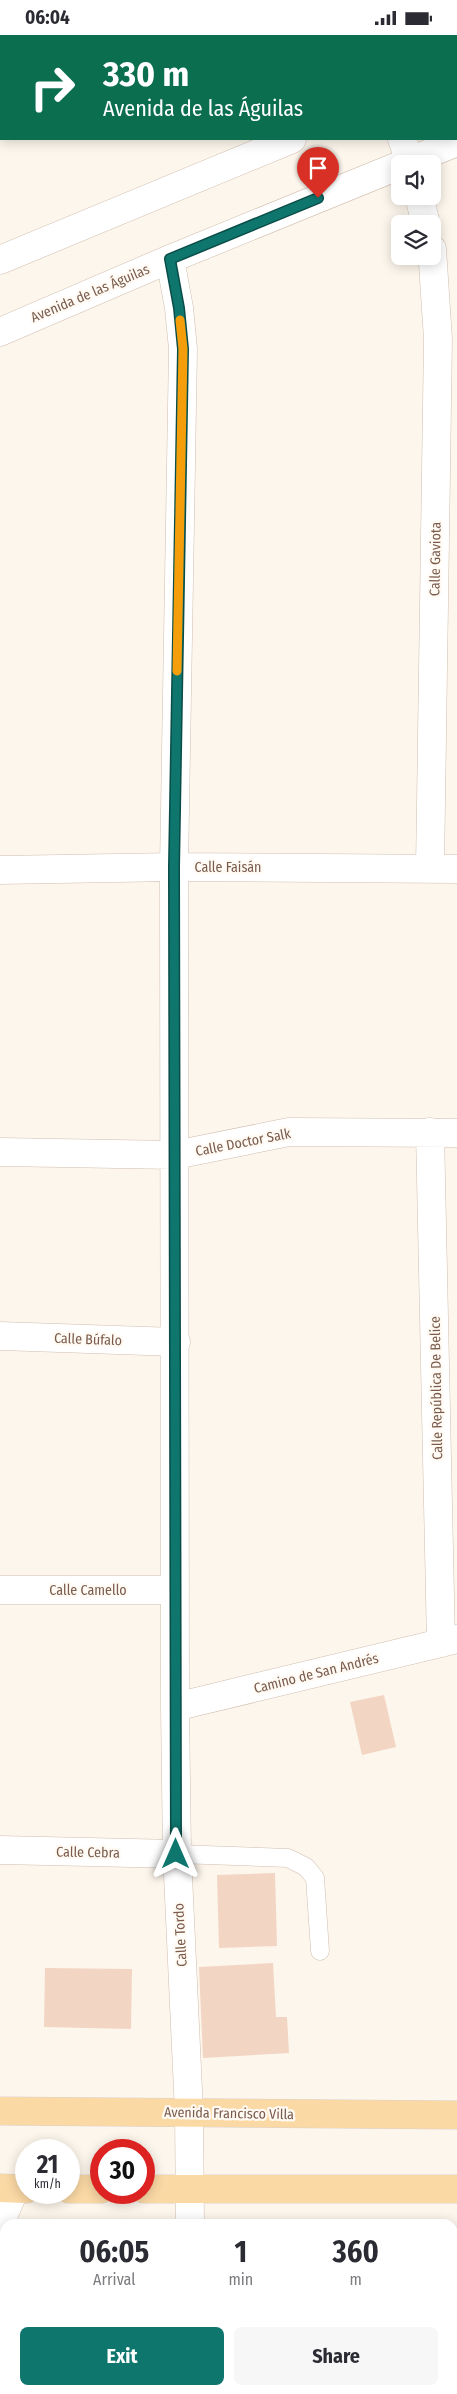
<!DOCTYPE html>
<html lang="en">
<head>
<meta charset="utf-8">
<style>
	body { margin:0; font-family:"Fira Sans Condensed",sans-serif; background:#f7f7f7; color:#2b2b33; height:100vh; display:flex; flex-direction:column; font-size:19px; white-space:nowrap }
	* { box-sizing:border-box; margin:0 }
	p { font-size:16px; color:#7c7c81 }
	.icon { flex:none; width:28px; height:28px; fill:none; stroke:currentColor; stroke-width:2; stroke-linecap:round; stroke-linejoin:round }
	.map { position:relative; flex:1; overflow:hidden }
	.drawer { position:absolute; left:0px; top:2184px; width:458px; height:176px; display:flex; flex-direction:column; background:#fff; border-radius:15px 15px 0 0; box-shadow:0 2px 12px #0003 }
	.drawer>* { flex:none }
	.top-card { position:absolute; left:0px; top:0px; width:458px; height:105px; box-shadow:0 2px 12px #0003; background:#0b6e4f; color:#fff; overflow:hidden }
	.controls { position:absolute; left:391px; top:120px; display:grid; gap:10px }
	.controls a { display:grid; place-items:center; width:50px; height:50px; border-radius:8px; background:#fff; box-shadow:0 2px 12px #0003; font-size:25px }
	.speed { position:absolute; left:15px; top:2104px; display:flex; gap:10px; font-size:25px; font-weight:700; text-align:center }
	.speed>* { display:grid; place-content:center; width:65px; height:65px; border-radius:50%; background:#fff; box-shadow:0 2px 12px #0003; line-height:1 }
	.speed small { font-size:12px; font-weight:400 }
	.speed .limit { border:8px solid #d22; background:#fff; color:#111 }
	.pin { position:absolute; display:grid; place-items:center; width:42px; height:42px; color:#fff; margin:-51px -21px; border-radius:50% 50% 50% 0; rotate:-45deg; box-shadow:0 0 5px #0007 }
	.pin .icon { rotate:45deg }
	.me { position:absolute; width:55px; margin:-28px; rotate:0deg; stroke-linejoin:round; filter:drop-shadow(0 0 4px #0008) }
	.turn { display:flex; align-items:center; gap:18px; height:105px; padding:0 20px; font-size:22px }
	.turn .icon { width:65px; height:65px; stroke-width:2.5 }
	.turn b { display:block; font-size:35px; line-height:42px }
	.eta { display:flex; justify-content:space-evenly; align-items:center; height:85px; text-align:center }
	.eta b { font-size:30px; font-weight:700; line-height:35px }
	.action { display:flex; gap:10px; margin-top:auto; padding:10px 20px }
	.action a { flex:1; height:58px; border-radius:8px; background:#0f766e; color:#fff; font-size:20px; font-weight:700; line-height:58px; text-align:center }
	.action a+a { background:#f7f7f7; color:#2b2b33 }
	.status { display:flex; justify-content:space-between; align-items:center; height:35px; padding:0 25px; background:#fff; direction:ltr }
	.status svg { height:14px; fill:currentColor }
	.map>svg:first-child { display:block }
</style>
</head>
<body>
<div class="status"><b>06:04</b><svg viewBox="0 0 49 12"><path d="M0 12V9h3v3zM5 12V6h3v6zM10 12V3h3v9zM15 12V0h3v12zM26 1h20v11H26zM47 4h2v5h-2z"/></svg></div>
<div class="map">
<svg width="457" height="2359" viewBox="0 0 457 2359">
	<rect width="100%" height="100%" fill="#fdf6ec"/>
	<path fill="#f3d5c3" d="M384,1660L396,1712L362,1720L350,1667Z
		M275,1838L277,1911L219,1913L217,1840Z
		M273,1928L276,1982H287L289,2018L203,2023L199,1932Z
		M45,1933L132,1934L131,1994L44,1992Z"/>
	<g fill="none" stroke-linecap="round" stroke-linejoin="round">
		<g stroke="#d1beb0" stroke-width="19">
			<path id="service" d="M177,1819L288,1823L306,1832L315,1843L320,1916"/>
		</g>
		<g stroke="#d1beb0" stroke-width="29">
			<path id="minor" d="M358,0V1
				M402,104L411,129
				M419,161L426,189
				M170,224L179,273L183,314L174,832L175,1672L177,1819L189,2077L190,2189
				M430,834L438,304L432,214
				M0,835L174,832L457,834
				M430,1097L441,1608
				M0,1117L175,1120L289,1097L457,1098
				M0,1301L176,1307
				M0,1555H175
				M175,1672L457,1604
				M0,1815L177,1819
				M0,2188L15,2154
				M192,2355V2359"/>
		</g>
		<g stroke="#d1beb0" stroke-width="29">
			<path id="tertiary" d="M456,39L457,38
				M0,225L292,104
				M0,297L170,224L457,107"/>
		</g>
		<g stroke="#dad1cd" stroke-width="29">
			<path id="primary" d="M0,2076L457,2080
				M0,2153L26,2154
				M69,2154H101
				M144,2154H457"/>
		</g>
		<use href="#service" stroke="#fff" stroke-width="18"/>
		<use href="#minor" stroke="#fff" stroke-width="28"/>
		<use href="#tertiary" stroke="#fff" stroke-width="28"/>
		<use href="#primary" stroke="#fbd9a5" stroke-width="28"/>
	</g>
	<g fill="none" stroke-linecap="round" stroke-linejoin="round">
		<g stroke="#0a4d48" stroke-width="12">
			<path id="route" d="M176,1819L174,832L183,314L179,273L170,224L318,163"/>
		</g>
		<use href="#route" stroke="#0f766e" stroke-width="9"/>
		<path stroke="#f59e0b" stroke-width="9" d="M177,636L183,314L180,285"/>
	</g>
	<g text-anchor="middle" stroke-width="4.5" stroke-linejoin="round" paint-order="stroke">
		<g font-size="14" fill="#7a5c4d" stroke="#fffaf3">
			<text transform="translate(90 258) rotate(-23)" y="5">Avenida de las Águilas</text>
			<text transform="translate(435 524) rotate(-89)" y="5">Calle Gaviota</text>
			<text x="228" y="837">Calle Faisán</text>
			<text transform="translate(243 1107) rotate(-11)" y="5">Calle Doctor Salk</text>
			<text transform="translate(88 1304) rotate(2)" y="5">Calle Búfalo</text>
			<text transform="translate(436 1353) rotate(-91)" y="5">Calle República De Belice</text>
			<text x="88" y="1560">Calle Camello</text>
			<text transform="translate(316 1638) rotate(-14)" y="5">Camino de San Andrés</text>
			<text transform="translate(88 1817) rotate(1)" y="5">Calle Cebra</text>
			<text transform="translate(180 1900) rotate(-93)" y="5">Calle Tordo</text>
			<text transform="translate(229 2078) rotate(1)" y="5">Avenida Francisco Villa</text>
		</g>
	</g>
</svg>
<div class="controls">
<a><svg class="icon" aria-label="sound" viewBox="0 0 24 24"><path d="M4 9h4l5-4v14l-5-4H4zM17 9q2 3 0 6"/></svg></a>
<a><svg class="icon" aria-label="layers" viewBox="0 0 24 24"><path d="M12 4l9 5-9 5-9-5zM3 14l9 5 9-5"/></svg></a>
</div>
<div class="speed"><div>21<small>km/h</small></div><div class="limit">30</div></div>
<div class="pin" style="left:318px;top:163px;background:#d93025"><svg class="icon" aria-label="arrive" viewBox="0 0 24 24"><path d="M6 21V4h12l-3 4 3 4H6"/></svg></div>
<svg class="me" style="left:176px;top:1819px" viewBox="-20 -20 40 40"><path d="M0-17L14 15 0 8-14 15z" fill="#0f766e" stroke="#fff" stroke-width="4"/></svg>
<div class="top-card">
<div class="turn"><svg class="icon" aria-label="right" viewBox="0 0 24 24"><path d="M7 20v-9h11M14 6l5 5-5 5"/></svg><div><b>330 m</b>Avenida de las Águilas</div></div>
</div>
<section class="drawer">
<div class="eta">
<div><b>06:05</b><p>Arrival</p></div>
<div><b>1</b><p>min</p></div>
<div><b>360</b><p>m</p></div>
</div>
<div class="action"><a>Exit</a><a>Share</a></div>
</section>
</div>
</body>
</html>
